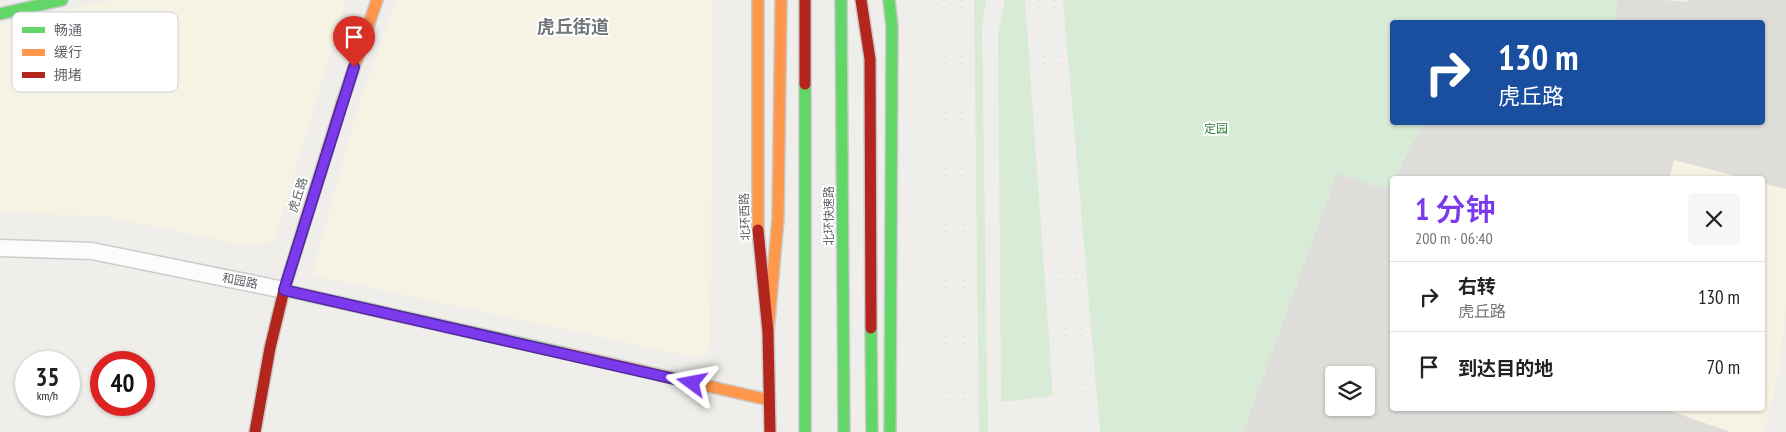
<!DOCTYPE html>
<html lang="zh">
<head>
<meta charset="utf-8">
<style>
	body { margin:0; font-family:"PT Sans Narrow","Noto Sans SC",sans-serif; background:#f6f6f6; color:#222; height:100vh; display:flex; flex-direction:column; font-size:19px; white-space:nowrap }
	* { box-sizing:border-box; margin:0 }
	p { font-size:16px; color:#767676 }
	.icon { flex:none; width:28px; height:28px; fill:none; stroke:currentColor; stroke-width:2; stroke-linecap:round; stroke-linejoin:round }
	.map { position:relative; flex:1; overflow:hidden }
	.sheet { position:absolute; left:1390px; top:176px; width:375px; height:235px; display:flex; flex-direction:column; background:#fff; border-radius:5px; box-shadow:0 1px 4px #0004 }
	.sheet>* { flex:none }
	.hud { position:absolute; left:1390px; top:20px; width:375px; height:105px; border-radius:5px; box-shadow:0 1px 4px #0004; background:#1a4fa0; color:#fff; overflow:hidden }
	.buttons { position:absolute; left:1325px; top:366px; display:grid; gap:10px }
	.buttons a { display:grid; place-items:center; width:50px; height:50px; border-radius:5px; background:#fff; box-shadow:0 1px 4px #0004; font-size:25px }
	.speed { position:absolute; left:15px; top:351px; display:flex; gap:10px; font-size:25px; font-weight:700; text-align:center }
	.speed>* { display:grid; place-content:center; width:65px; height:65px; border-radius:50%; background:#fff; box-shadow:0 1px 4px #0004; line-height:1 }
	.speed small { font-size:12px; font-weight:400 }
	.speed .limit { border:8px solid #d22; background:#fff; color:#111 }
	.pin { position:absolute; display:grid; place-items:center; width:42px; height:42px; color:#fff; margin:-51px -21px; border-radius:50% 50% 50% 0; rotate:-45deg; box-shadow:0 0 5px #0007 }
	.pin .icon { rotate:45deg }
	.me { position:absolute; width:55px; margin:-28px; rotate:283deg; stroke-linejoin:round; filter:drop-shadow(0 0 4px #0008) }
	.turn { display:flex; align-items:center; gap:18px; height:105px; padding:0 25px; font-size:22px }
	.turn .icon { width:65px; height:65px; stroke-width:2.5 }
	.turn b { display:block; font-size:35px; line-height:42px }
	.round { display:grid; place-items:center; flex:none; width:52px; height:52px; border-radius:5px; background:#f6f6f6 }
	.head { display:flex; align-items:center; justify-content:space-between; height:85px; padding:0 25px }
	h1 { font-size:30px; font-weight:600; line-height:38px; color:#7c3aed }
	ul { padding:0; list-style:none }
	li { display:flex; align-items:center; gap:15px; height:70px; padding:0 25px; border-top:1px solid #e0e0e0 }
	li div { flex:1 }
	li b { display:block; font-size:19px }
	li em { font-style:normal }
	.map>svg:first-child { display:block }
</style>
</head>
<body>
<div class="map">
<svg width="1786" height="432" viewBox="0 0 1786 432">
	<rect width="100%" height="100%" fill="#efeeea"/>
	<path fill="#f7f3e4" d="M112,0H346L275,239L253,247L104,216L0,213V24Z
		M397,0H713L710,348L699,358L312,275L358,107Z
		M1674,160L1747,179H1669Z
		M1763,183L1786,189V307L1779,371L1764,432H1730L1665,409H1762Z"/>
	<path fill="#dfddda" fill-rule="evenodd" d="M1617,0H1664L1687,2L1688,0H1786V189L1763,183L1762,179H1747L1674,160L1669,179H1394L1423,123L1762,122V22H1614Z
		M1337,173L1388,190L1392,182V409H1665L1730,432H1243ZM1334,375H1366V408H1334Z"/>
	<path fill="#d8ebd6" d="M974,0H986L982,28L988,432H979Z
		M1005,0H1025L1053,396L1001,402L998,33Z
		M1063,0H1617L1614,22H1392V122L1423,123L1394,179H1392L1388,190L1337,173L1243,432H1100Z"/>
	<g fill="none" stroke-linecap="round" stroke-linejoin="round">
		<g stroke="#cbcccc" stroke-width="19">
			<path id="street" d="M0,248L92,251L284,290"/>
		</g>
		<g stroke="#cacacb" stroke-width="14">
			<path id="fast" d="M841,0L844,432
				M889,0L892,26L890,432
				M0,14L62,0
				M805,84V432
				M284,290L564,353
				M871,328L872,432"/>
		</g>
		<g stroke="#cacacb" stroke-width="14">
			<path id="slow" d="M758,0V230
				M342,103L377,0
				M768,332L778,219L781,0
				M564,353L769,400"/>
		</g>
		<g stroke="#cacacb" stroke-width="14">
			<path id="jam" d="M805,0V84
				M861,0L870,59L871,328
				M758,230L768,332L770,432
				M255,432L270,348L284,290L342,103"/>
		</g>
		<use href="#street" stroke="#fdfcfc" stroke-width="16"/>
		<use href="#fast" stroke="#63d668" stroke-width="11"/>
		<use href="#slow" stroke="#ff974d" stroke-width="11"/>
		<use href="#jam" stroke="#b3261e" stroke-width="11"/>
		<path stroke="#e4e4e4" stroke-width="4" stroke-dasharray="1 6" stroke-linecap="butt" d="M944,0L947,432
			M961,0L965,432
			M1039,0L1057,229L1075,432
			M1054,0L1089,432"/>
	</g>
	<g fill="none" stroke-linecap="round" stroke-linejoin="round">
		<g stroke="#51269a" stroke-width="12">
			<path id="route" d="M354,67L284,290L692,383"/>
		</g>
		<use href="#route" stroke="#7c3aed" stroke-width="9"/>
	</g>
	<g text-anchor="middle" stroke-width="4" stroke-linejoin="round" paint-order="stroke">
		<g font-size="12" fill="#348238" stroke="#fff">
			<text x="1216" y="133">定园</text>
		</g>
		<g font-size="12" fill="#5f6368" stroke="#fff">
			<text transform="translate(298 195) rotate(-72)" y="4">虎丘路</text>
			<text transform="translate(829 216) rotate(-90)" y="4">北环快速路</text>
			<text transform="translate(745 217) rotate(-92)" y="4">北环西路</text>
			<text transform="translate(240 281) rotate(11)" y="4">和园路</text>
		</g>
		<g font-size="18" font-weight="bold" fill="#70757a" stroke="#fff">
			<text x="573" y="33">虎丘街道</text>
		</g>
	</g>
	<rect x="12" y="12" width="166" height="80" rx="8" fill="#fff" stroke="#cfd0d2" stroke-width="1"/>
	<rect x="22" y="27" width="23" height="6" fill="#63d668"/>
	<rect x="22" y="49" width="23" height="7" fill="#ff974d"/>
	<rect x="22" y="72" width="23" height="6" fill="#b3261e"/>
	<g font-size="14" fill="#5f6368">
		<text x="54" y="35">畅通</text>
		<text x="54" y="57">缓行</text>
		<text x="54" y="80">拥堵</text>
	</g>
</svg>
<div class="buttons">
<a><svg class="icon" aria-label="layers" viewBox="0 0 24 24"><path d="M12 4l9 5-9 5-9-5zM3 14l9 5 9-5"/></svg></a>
</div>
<div class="speed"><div>35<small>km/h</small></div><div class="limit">40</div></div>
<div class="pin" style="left:354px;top:67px;background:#d93025"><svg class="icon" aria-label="arrive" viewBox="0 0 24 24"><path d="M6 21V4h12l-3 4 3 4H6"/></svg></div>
<svg class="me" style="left:692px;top:383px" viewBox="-20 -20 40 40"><path d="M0-17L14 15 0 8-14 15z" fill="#7c3aed" stroke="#fff" stroke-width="4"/></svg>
<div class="hud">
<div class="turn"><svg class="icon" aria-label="right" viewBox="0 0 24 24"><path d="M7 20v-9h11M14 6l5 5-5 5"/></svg><div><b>130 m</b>虎丘路</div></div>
</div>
<section class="sheet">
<div class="head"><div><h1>1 分钟</h1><p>200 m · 06:40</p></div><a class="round"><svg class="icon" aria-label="close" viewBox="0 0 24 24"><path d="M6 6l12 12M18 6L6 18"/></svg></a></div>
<ul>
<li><svg class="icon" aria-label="right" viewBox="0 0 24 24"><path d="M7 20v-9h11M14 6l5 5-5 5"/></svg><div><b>右转</b><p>虎丘路</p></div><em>130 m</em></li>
<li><svg class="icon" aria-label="arrive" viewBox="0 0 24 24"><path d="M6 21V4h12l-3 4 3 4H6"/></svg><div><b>到达目的地</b></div><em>70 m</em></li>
</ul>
</section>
</div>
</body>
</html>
